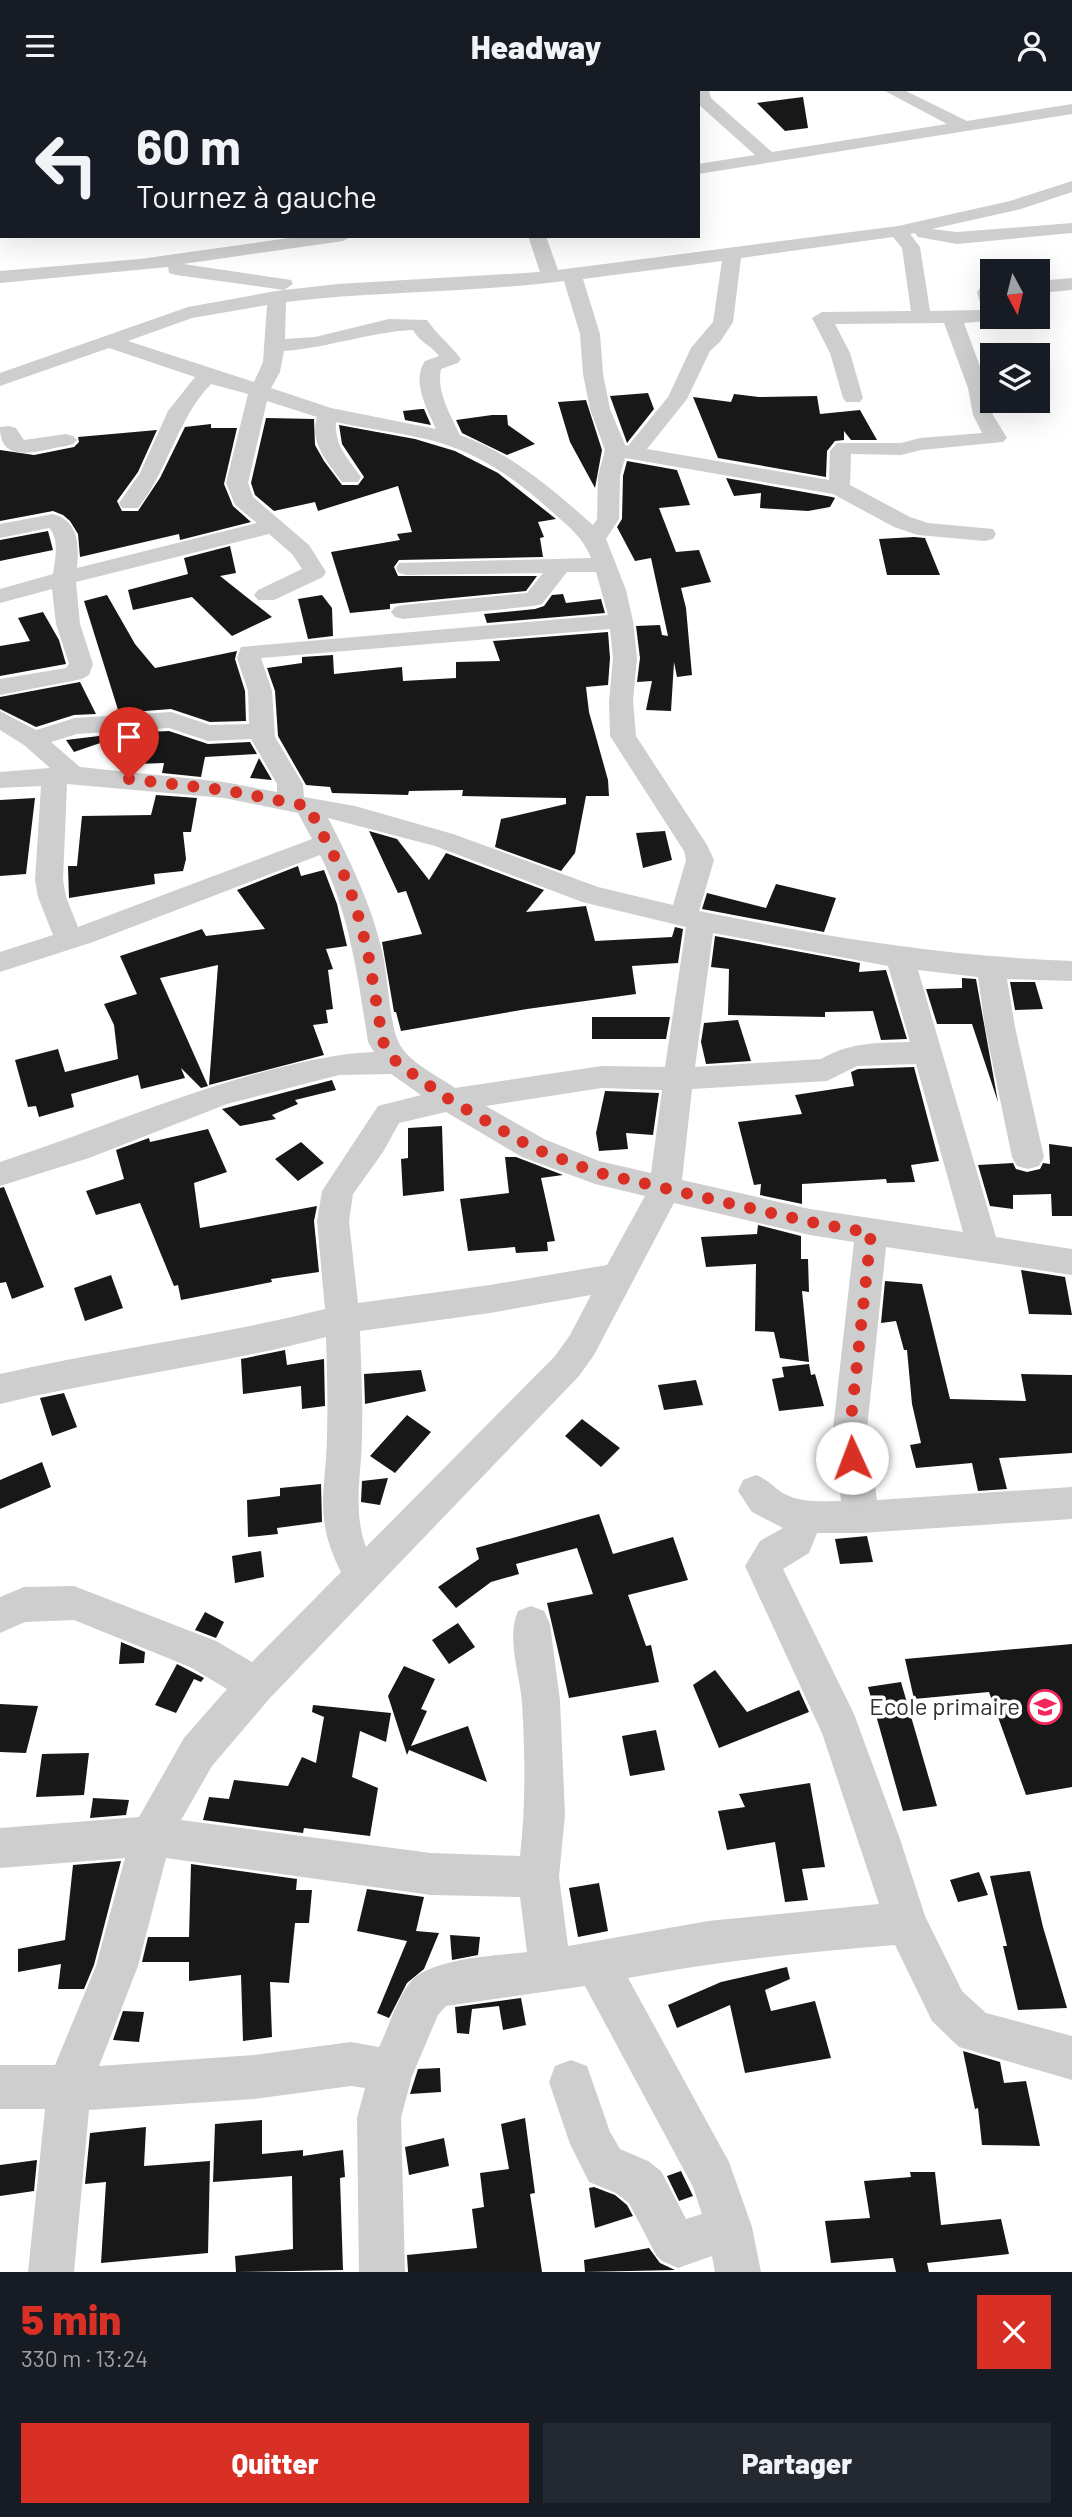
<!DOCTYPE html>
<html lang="fr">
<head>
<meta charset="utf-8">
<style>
	body { margin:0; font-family:Barlow,sans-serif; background:#242831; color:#f1f3f6; height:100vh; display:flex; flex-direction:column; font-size:26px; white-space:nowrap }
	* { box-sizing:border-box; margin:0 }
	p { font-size:23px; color:#9ea1a6 }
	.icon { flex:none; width:38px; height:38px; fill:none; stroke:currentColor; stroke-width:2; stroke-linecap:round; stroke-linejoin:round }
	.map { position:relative; height:2181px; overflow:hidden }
	.drawer { display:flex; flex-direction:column; background:#171b24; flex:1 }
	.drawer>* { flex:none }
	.hud { position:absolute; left:0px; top:0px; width:700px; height:147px; box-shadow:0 7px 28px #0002; background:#171b24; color:#f1f3f6; overflow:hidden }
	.needle { width:46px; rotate:173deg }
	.controls { position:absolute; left:980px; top:168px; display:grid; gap:14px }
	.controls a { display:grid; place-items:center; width:70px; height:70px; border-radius:0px; background:#171b24; box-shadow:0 7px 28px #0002; font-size:35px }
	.pin { position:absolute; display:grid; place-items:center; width:60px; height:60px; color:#fff; margin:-72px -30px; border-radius:50% 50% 50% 0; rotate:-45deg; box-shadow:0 0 7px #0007 }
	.pin .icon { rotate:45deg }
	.me { position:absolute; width:77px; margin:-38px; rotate:358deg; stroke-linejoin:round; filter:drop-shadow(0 0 5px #0008) }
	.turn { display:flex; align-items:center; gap:24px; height:147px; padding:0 21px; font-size:32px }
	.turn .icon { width:91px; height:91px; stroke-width:2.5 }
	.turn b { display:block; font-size:49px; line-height:60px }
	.round { display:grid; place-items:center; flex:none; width:74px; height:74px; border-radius:0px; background:#242831 }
	.overview { display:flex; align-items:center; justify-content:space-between; height:119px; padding:0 21px }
	h1 { font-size:42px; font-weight:800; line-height:52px; color:#d93025 }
	.action { display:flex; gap:14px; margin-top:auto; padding:14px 21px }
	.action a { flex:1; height:80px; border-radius:0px; background:#d93025; color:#fff; font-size:28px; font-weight:800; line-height:80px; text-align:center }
	.action a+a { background:#242831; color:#f1f3f6 }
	header { display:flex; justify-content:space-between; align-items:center; height:91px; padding:0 21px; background:#171b24; font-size:32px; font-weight:800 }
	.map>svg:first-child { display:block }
</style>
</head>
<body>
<header><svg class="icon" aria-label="menu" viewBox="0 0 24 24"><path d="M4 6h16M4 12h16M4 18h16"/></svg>Headway<svg class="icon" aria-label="person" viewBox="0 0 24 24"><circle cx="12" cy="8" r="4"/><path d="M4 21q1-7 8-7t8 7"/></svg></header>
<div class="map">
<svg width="1072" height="2181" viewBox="0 0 1072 2181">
	<rect width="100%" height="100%" fill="#fff"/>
	<path fill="#181818" d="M803,6L808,37L785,40L757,12Z
		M648,302L654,318L627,352L610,305Z
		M734,303L759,306L817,305L820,323L860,319L877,349H851L844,340V349L835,350L827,360L826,386L718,367L693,306L731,311Z
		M586,309L602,359L595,397L570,351L558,311Z
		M421,318H424L431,334L405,329L403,320Z
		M492,324H507L508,334L535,353L507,364L462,342L456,329Z
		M266,327L314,328L315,354L324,370L342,394H358L364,386L342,353L339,334L415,348L455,360L498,382L556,428L538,431L544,446L540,447L543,466L399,469L394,476L398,485H537L526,500L390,513V518L350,522L331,461L400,449L397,443L412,441L398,395L318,420L315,411L274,420L255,404L251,392Z
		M211,333V337H237L224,393L233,415L251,431L180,449L179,443L80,466L78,443L70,430L63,424L53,420L0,430V359L34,364L74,356L79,351L78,346L157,339L138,381L117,410L122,420H138L160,387L185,336Z
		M627,370L677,379L690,414L659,417L676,461L699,459L711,491L681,497L686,517L692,584L677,586L674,571L671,620L646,619L652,590L637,591L640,567L636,535L660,534L662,544L668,545L651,467L635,470L617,436L622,428L623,385Z
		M726,387L832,406L835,407L830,416L808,420L760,417L761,402L734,405Z
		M48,440L53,459L0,470V449Z
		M914,446L925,447L940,484H887L879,448Z
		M230,455L236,482L220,485L272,526L232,545L192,506L133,519L128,499L188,483L184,467Z
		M563,503L566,512L601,508L605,522L487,532L484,523L535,518L544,515L552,504Z
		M107,504L135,553L155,577L237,560L235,568L245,600L246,630L210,631L171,618L119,622L84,510Z
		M322,504L332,517L333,545L308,548L298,508Z
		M43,521L59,549L66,573L0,585V555L30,550L18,527Z
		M608,541L610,567L608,594L586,596L589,621L608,689L609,705H586L575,762L561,780L495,756L501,728L566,713V707L462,705L463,699L409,700L408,704L332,702L330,696L306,694L278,645L275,600L267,577L302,572V566L333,564L334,583L402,576L403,590L456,587V571L500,570L493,550Z
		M80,591L96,623L74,624L36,636L0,618V606Z
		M169,640L208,653L250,651L257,663L205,666L201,686L162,682L164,672L137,673L140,650H128L125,642Z
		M107,644L109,649L74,661L66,649Z
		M259,667L272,689L250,687Z
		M156,704L197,707L191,741H183L186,768L183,780L154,783L155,793L69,807L68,775H77L82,725L151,724Z
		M35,707L26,783L0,785V709Z
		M369,740L397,748L429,789L446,762L544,799L526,821L586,815L595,850L672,846L675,836L683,838L678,872L632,875L636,903L527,918L401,940L396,921H394L382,851L422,843L406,800L398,802Z
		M665,740L672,769L643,777L636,742Z
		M298,775L301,785L324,779L337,813L347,855L326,858L333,878L328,879L333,918L326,919L328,932L313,934L324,964L209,994L218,874L160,887L208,995L201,997L181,977L185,987L141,998L138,984L71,1003L74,1016L39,1026L36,1015L28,1016L15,969L58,958L65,981L118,968L114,934L104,913L137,903L120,865L202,838L206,845L265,838L237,799Z
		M776,793L836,807L824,841L702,818L707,802L766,817Z
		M715,845L860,872L859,881L886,879L907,948L881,949L873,920L825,921V926L728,924L729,878L711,876Z
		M962,887L976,888L998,1011L972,933H937L926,898L962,897Z
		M1010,891H1035L1043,918L1015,919Z
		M592,926H670L666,948H592Z
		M738,929L751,970L706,973L701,951L704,932Z
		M914,976L939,1070L911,1074L915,1091L887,1092L886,1088L802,1093V1113L760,1104L761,1093L754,1094L738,1031L802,1023L795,1004L854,995L851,981L858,978Z
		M332,989L336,999L295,1009L298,1013L272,1024L276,1028L240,1035L222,1018Z
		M605,1000L659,1002L653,1044L626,1042L628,1058L599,1060L596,1042Z
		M442,1035L444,1100L403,1105L401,1068L408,1067V1037Z
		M208,1038L227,1081L194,1092L200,1137L317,1115L314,1130L319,1181L271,1188L272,1191L181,1209L178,1194L174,1195L140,1112L96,1124L86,1100L124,1088L116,1059L149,1047L150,1051Z
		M301,1051L324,1072L298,1090L275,1068Z
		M1049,1053L1072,1056V1125H1052L1051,1103L1013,1104V1118L990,1115L978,1074L1013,1072L1016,1078L1027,1081L1040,1078L1043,1072L1050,1073Z
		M505,1066H516L563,1084L541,1087L555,1150L547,1151L548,1160L516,1162L515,1156L468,1160L460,1108L509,1102Z
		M4,1096L44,1196L12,1208L6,1191L0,1192V1097Z
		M758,1134L801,1145V1168H808L809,1201L802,1200L809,1271L780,1267L774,1241L755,1240L756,1173L706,1176L701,1146L757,1143Z
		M1021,1179L1065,1186L1072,1224L1029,1223Z
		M111,1184L123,1217L85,1230L74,1197Z
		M885,1190L922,1193L950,1308L1026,1310L1021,1283L1072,1284V1362L999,1367L1007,1398L978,1400L972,1372L916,1377L910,1354L921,1352L912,1313L907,1259H904L896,1230L881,1232Z
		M285,1259L287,1274L324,1268L325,1315L302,1318L301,1295L243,1303L241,1268Z
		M809,1273L811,1284L815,1283L824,1315L779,1320L772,1288L784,1286L782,1276Z
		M421,1279L426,1300L365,1313L364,1283Z
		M696,1289L703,1314L664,1319L658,1294Z
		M64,1302L77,1336L52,1345L40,1307Z
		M407,1324L431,1341L395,1382L370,1365Z
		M582,1328L620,1357L601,1376L565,1345Z
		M42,1371L51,1396L0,1418V1389Z
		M388,1387L380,1414L361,1411L362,1390Z
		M321,1393L322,1431L277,1437L278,1443L248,1446L247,1409L280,1405V1397Z
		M599,1423L613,1463L673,1446L688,1489L628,1504L646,1555L651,1554L659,1591L569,1607L547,1512L593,1503L577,1457L516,1473L519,1483L491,1491L456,1517L438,1496L479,1468L476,1457Z
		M867,1445L873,1471L840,1473L835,1448Z
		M261,1460L264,1486L235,1492L232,1465Z
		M205,1521L224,1531L216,1547L195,1539Z
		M458,1532L475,1556L449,1573L432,1549Z
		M121,1551L145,1561L144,1572L119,1573Z
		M1072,1553V1696L1026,1704L989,1601L914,1608L905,1568Z
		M177,1573L204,1587L201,1591L194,1588L176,1622L155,1614Z
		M404,1575L435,1588L421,1618L427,1620L411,1655L468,1635L487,1691L409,1659L407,1664L388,1605Z
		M715,1579L747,1621L799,1599L809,1621L719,1657L693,1594Z
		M901,1591L937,1715L903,1720L868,1596Z
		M0,1613L38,1615L26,1662L0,1661Z
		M313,1614L391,1622L386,1651L360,1640L352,1686L378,1697L370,1745L304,1737L303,1742L203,1729L209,1706L229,1708L234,1689L288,1695L302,1666L316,1672L324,1626L312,1621Z
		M656,1639L665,1679L630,1685L622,1645Z
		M89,1662L84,1704L36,1706L42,1663Z
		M810,1692L825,1776L802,1778L808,1809L785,1811L775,1751L727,1759L718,1720L745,1716L739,1703Z
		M93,1707L129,1709L126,1724L90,1727Z
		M121,1770L94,1874L84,1898H58L61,1873L18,1881V1858L65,1849L73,1774Z
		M191,1773L297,1788L296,1799H312L309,1832H295L289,1892L270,1891L272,1946L243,1950L241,1884L189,1890V1871H142L148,1846H189Z
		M1030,1780L1043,1836L1067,1917L1018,1919L1003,1855H1007L990,1785Z
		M979,1781L988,1804L958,1811L950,1789Z
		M599,1792L608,1840L578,1846L569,1797Z
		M367,1798L424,1806L416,1840L439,1842L424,1878L407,1892L389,1927L377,1922L407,1850L357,1840Z
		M450,1844L480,1846L478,1864L452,1869Z
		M787,1876L790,1888L765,1899L771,1920L815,1910L831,1967L745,1982L730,1914L677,1937L668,1914L721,1891Z
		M521,1907L526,1934L503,1939L499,1915L472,1918L469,1943L457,1942L455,1916Z
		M123,1920L144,1921L139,1951L113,1949Z
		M963,1960L1000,1971L1004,1992L1026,1990L1040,2055L982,2054L978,2017L975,2018Z
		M440,1977L441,2001L410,2003L418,1978Z
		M525,2027L535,2102L530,2103L542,2181H408L407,2164L477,2157L472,2118L484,2116L480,2082L509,2078L501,2033Z
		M262,2029V2063L303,2059V2065L343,2059L345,2086L340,2087L343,2179L236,2181L235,2165L293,2158L292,2085L213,2091L215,2033Z
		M146,2036L144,2075L210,2070L208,2162L101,2172L106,2091L85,2093L90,2042Z
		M444,2047L449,2075L409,2084L405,2056Z
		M37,2069L34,2100L0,2105V2074Z
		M681,2080L693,2105L679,2110L667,2085Z
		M910,2081H935L941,2134L1001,2128L1009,2163L927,2172L929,2181H896L893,2167L831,2172L825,2130L870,2127L864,2090L911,2086Z
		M594,2096L615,2104L627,2114L633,2125L595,2137L589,2097Z
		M649,2157L660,2172L675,2179L585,2181L584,2169Z"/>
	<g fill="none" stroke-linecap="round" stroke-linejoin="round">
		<path fill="#cecece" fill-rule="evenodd" d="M165,0H181V2H165Z
			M632,0H648L649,2H633Z
			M693,0H709L711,7L772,61L947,33L885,0H906L967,30L1072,13V23L698,83V73L755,64L698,13V2Z
			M1072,90V101L1021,118L932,138L957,141L1072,132V142L957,153L918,146L915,142L910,143L920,156L930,220L982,219L977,201L980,197L992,193V226H1001L999,229L964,232L988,297L993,324L1007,347L1003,351L921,359L901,364L851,363L850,394L910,426L928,432L993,438L996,443L993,448L985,450L918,444L894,436L833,403L625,367L620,385L619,428L606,448L626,499L633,530L637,567L633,610L636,645L707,754L714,769L699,820C826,846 943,865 1072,870V890L1007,888L1015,936L1044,1066L1039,1075L1028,1078L1017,1075L1012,1066L985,936L978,886L918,879L996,1146L1072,1158V1184L886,1156L867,1338L877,1409L1072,1396V1428L861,1442H817L809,1462L783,1478L854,1623L900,1748L925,1825L962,1900L986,1922L1072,1945V1989L959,1956L932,1930L895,1854C805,1861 717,1870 628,1887L729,2071L752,2136L761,2181H715L712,2165L678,2177L662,2170L656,2164L629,2112L616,2102L589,2091L570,2053L549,1991L555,1975L571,1969L587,1975L610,2041L620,2058L648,2070L661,2080L686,2128L702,2123L693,2096L585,1895L446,1915L438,1924L412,1985L401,2027L405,2181H359L357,2027L365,1997L351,1995L254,2008L89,2019L74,2181H28L45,2018H0V1974H55L96,1875L125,1767L0,1777V1737L139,1726L184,1647L227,1598L190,1576L74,1529L25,1531L0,1542V1506L24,1496L74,1495L216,1550L252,1571L341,1481C313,1426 326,1401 327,1344C328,1311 327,1279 326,1246C219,1274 108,1287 0,1313V1283C108,1258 218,1245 325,1218L317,1130L322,1100L378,1015L421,1004L391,983L339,984L227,1013L89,1067L0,1095V1071C92,1041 181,1002 274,978C308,970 339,962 374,961L368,951C358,887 350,823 320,764L93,851L0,881V861L53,844L38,806L35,789L41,695L0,697V681L50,677L24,654L0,639V620L36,639L75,627L171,621L210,634L249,633L248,600L237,567L241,556L608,524L596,481H567L542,513L534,515L403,528L395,526L391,521L395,516L403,514L527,502L543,482L407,484L399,482L396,477L399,472L591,467C583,446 567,434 550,419C518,390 483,365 441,352C407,342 371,339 336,331C334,354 348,368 361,386L358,391H342C328,372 309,352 317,326L267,310L248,392L253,406L309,454L326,481L323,486L274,509H258L254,504L258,499L302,478L292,463L269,443L76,491L80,533L93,573L89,584L82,588L0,604V588L66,577L69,573L56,533L52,498L0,512V498L53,483C55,469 60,448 49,437L0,447V433L53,423C79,430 79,454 77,477L257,432L235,414L226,392L248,303L211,293C177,328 169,378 138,417H122L119,412L140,382L168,320L195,286L109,257L0,295V282L188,216L276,200L338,193L540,181L528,145H546L558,179L898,135L1010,110ZM893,146L902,157L911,220L822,221L812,227L830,262L843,307L846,311H860L863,307L850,262L835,233L944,232L968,297L973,324L982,342L920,347L901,352H837L830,360L829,389L647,358L687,308L710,260L720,251L733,231L741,167ZM722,170L713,231L691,257L668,306L628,355L625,354L610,318L603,283L600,243L583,188ZM564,190L580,243L583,283L590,318L605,359L598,385L597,428L593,434C552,398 513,363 460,344C451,325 436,300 441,278L458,272L461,268C450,253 437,244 427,229L389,228L315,246L285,248L286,211C378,200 472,202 564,190ZM267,214L263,271L254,291L128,250L192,227ZM413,239C419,251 431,254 439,265L425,270C411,290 427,318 436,338L331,317L271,297L280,281L284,260C328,257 369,241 413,239ZM610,538L613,567L609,610L610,645L684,760L686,769L673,814L598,796L453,743L355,715L304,706L303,693L275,646L272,600L261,567ZM169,637L208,650L251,648L277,693V701L224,691L80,676L51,651L77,643ZM67,693L224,707L298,722L312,748L78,836L66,806L63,789ZM328,727L435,755L582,811L686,836L665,976L602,975L455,997C437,984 407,971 398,950C389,929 388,885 382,860C371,812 350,770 328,727ZM713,842L888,875L910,951C877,952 850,951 821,968L695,976ZM916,973L963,1141L810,1118L682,1089L692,998L827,990L857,975ZM602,997L662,999L651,1082L599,1070L544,1048L486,1015ZM446,1021L522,1066L595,1093L645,1105L607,1174L490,1194L358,1212L349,1130L353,1103L383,1061L399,1032ZM674,1112L810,1144L854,1151L833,1338L841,1410C824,1410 805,1412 789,1405C776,1400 770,1389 756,1384L743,1389L738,1400L752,1421L783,1437L760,1450L745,1475L822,1642L879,1813L708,1830L568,1855L559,1786L565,1724L560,1610L550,1533L544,1520L531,1515L518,1520C506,1547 520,1583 522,1612C525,1663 526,1714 520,1765L431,1762L181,1729L212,1675L270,1607L579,1285L594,1264ZM591,1204L570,1244L555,1265L366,1456C352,1418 362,1382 362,1343C363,1309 361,1274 360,1240L490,1222ZM166,1767L431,1804L520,1806L527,1861C497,1865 427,1867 409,1893C396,1910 389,1936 379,1956L351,1951L254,1964L99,1975L138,1875Z
			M303,145H352L343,150L183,173L291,189L293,193L284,199L176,184L169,182L168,176L0,192V180L140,168Z
			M1072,187V199L1038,202V190Z
			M9,335L16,337L24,349L66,343L73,345L77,349L73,353L66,355C39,359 0,375 0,336Z"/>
	</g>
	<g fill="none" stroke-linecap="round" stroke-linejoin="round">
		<path stroke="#d93025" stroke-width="12" stroke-dasharray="0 21.6" d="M129,688L224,699L308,715L346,788L356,816L368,862L383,951L397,972L450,1009L533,1057L595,1081L810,1131L871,1142L850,1338L852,1367"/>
	</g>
	<defs>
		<g id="school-ring" transform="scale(1.75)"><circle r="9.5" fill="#fff" stroke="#f3275b" stroke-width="1.5"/><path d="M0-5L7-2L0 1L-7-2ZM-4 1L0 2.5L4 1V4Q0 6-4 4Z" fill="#f3275b"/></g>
	</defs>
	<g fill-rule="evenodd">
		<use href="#school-ring" x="1045" y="1616"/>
	</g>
	<g text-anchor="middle" stroke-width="7" stroke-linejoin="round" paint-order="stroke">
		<g font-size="24" fill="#313131" stroke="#fff" text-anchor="end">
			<text x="1020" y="1624">Ecole primaire</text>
		</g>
	</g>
</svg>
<div class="controls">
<a><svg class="needle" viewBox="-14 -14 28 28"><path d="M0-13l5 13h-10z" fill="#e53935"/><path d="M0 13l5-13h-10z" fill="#9ea1a6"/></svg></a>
<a><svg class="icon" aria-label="layers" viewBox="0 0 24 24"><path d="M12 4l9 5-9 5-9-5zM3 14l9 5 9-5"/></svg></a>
</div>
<div class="pin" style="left:129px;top:688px;background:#d93025"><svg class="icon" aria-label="arrive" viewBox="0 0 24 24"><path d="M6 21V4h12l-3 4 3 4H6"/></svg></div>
<svg class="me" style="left:852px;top:1367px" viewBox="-20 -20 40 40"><circle r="19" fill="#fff"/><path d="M0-13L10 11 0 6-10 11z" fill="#d93025"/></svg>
<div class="hud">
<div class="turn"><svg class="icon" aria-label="left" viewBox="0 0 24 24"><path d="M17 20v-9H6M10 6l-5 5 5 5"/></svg><div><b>60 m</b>Tournez à gauche</div></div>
</div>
</div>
<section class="drawer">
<div class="overview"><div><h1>5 min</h1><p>330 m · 13:24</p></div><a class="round" style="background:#d93025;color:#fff"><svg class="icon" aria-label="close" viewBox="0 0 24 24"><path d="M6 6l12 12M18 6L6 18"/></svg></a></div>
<div class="action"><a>Quitter</a><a>Partager</a></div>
</section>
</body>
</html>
